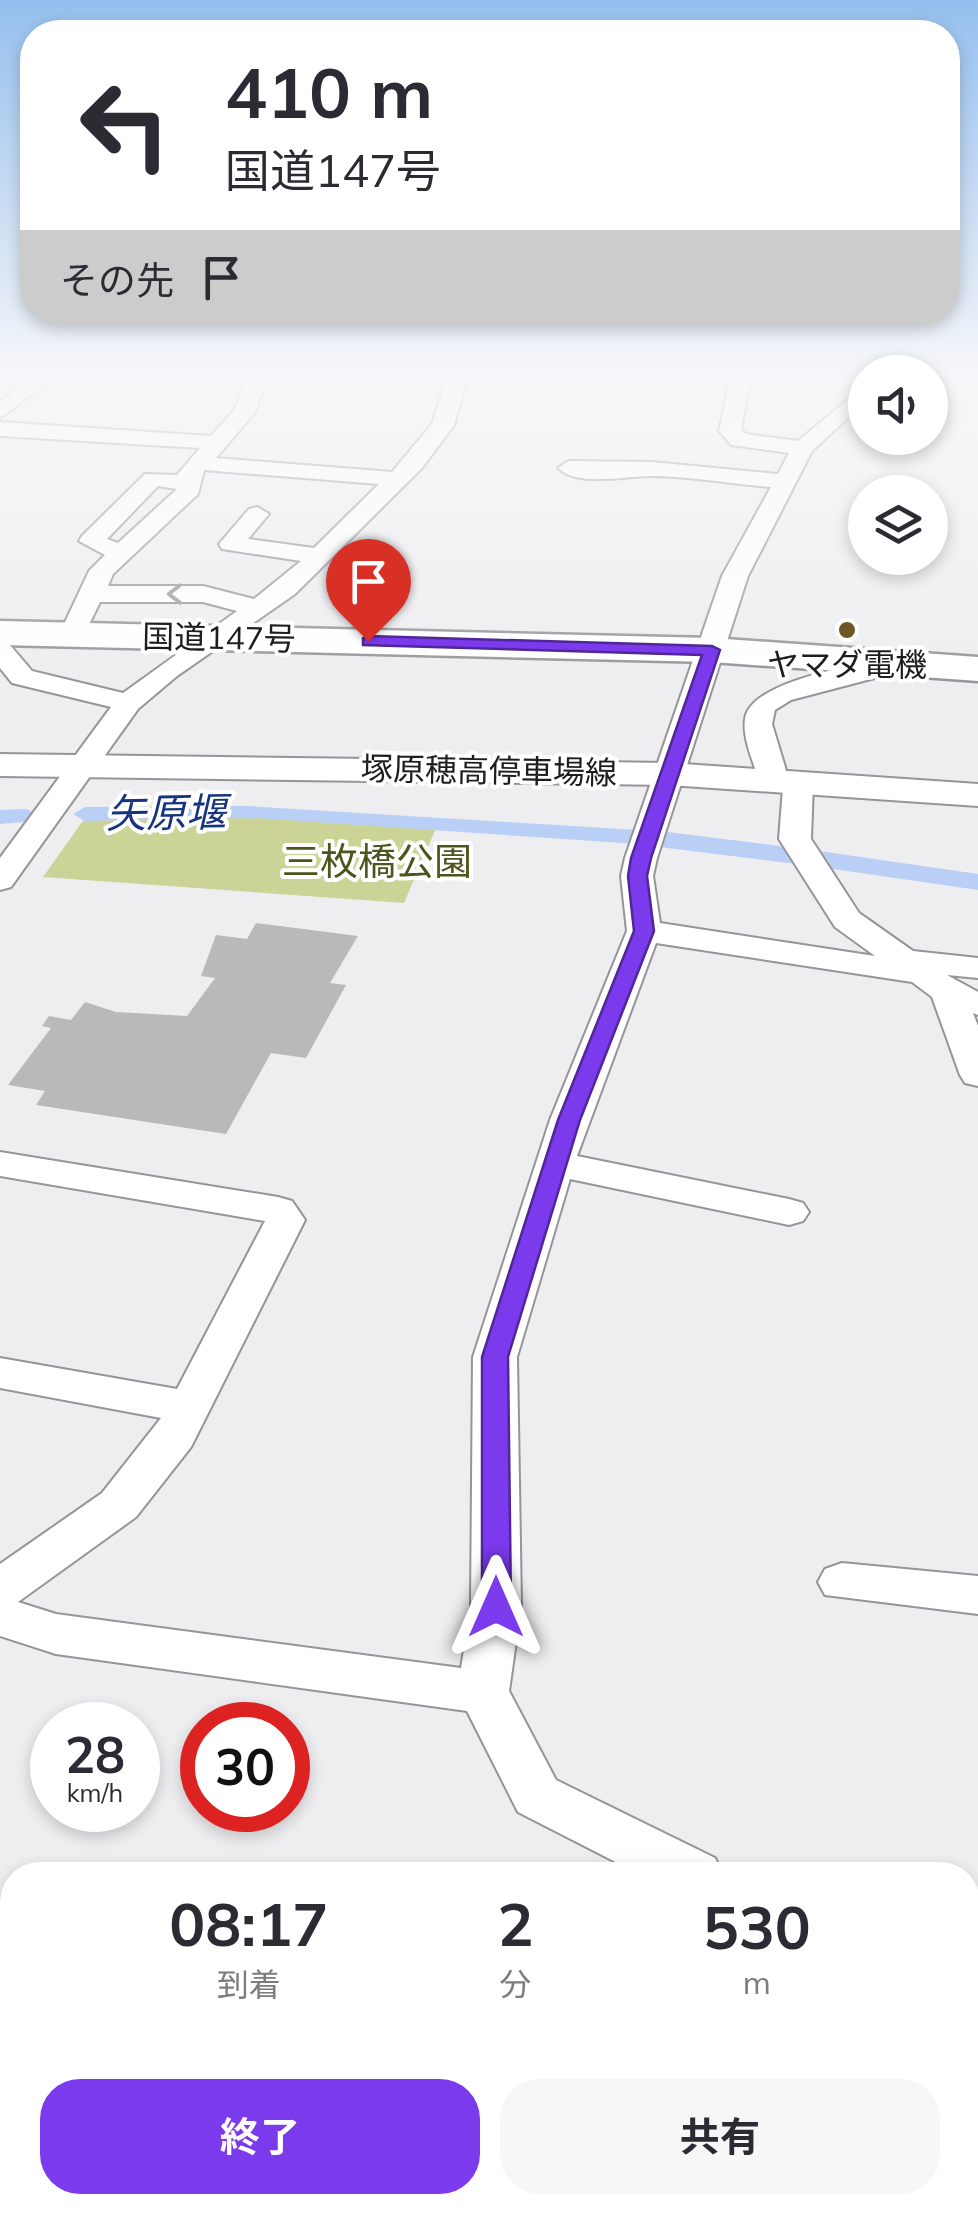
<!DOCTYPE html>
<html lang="ja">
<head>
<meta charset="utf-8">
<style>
	body { margin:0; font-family:Mulish,"Noto Sans JP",sans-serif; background:#f7f7f7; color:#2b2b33; height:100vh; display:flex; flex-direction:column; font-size:38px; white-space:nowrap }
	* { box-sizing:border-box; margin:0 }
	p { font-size:32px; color:#7c7c81 }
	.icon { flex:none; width:55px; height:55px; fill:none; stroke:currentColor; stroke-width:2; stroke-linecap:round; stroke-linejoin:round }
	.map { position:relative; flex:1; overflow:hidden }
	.sheet { position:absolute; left:0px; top:1862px; width:980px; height:352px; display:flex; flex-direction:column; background:#fff; border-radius:40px 40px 0 0; box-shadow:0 5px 15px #0003 }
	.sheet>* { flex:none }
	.top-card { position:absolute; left:20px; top:20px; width:940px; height:305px; border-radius:40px; box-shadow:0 5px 15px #0003; background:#fff; color:#2b2b33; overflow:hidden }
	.fabs { position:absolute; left:848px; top:355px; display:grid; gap:20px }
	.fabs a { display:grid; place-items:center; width:100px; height:100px; border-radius:50%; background:#fff; box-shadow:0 5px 15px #0003; font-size:50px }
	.speed { position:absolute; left:30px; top:1702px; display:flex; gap:20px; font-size:50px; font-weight:700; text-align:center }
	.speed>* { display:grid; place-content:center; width:130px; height:130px; border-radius:50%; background:#fff; box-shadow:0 5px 15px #0003; line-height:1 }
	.speed small { font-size:25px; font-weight:400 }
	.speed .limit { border:15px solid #d22; background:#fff; color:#111 }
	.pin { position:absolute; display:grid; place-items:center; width:85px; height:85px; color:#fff; margin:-102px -42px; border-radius:50% 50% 50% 0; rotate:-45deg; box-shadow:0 0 10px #0007 }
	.pin .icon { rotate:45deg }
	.me { position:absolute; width:110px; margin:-55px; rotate:0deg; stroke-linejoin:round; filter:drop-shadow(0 0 8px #0008) }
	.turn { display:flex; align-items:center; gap:35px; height:210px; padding:0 40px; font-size:45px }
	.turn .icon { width:130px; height:130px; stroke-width:2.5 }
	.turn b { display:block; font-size:70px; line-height:85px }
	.then { display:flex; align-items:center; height:95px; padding:0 40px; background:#0003; gap:20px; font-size:38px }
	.eta { display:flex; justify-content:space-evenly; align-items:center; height:170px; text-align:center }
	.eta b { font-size:60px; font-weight:700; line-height:70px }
	.button { display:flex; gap:20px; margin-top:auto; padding:20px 40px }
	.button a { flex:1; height:115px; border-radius:40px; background:#7c3aed; color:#fff; font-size:40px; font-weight:700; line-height:115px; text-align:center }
	.button a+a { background:#f7f7f7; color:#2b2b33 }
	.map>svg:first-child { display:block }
</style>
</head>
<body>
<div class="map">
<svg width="978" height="2213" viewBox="0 0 978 2213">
	<rect width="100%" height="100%" fill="#eeeef1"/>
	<path fill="#cbd496" d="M232,816L436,828L404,903L43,877L85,818Z"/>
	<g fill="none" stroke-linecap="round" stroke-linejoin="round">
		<path fill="#bacff6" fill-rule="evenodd" d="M247,806L637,830L649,836L659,831L796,848L809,856L819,851L978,874V890L819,867L806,859L796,864L659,847L647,840L637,844L256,818L85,821L73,814L85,807Z
			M27,809L39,816L36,821L0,824V810Z"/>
	</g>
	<path fill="#b9b8bb" d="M256,923L358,936L330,983L346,985L306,1058L271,1053L226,1134L36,1105L45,1091L8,1085L51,1028L42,1026L49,1016L71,1020L85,1002L116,1012L187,1016L215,978L201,976L216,935L247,939Z"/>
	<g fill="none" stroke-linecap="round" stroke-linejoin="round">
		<g stroke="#959598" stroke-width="4">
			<path id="minor" d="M34,376H57L0,418V402Z
				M247,376H267L256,411L216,458L392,472L432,424L448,376H468L454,425L422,468L295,594L177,676L138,709L11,887L0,890V858L111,707L12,683L0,668V642L9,644L32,671L123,693L237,611L203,602H100L81,641H63L59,635L89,571L105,555L79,541L82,536L145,474L177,475L200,448L0,436V422L211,436L235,409ZM204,470L379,484L314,548L248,539L269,514L257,507L249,509L219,544L222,549L301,561L254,599L203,586H108L113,574L198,494ZM158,486L177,489L118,543L107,539Z
				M731,376H751L741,430L746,434L798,441L865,385V402L812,451L748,576L657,858L653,876L660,923L875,956L835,927L779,839L783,788L763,787L759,781C754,763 742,738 745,719C750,680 863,664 899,655L909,657L913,663L909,669L791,700L775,710L772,724L788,777H809L813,783L811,839L859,913L913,951L978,958V978L947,975L978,992V1015L973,1013L978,1026V1086L965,1083L960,1075L932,997L912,982L656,943L577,1156L789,1199L803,1203L809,1212L803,1221L789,1225L570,1179L517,1357L521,1607L509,1691L556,1780L715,1858L723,1875H641L518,1812L467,1711L56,1654L0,1636V1564L102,1493L161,1418L0,1388V1358L177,1389L265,1221L0,1176V1152L278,1197L292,1201L305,1220L191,1447L136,1517L18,1602L56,1614L461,1668L471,1607L473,1357L550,1120L627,931L621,876L625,858L722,576L771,487C731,484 690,476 651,476C625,476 578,487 558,468L569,461L652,462L778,474L789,453L731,445L719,431Z
				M842,1563L978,1576V1614L825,1595L818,1582L825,1569Z
				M968,1983L978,1987V2047L968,2043Z
				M0,2102L12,2105V2165L0,2162Z
				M17,2202H80L76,2213H12Z
				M159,2202H222L220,2213H156Z"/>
		</g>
		<g stroke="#959598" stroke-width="4">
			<path id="major" d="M0,754L669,763L978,784V806L669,785L0,776Z"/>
		</g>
		<g stroke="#959598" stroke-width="5">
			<path id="highway" d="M0,621L712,638L978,657V681L712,662L0,645Z"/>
		</g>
		<use href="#minor" fill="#fff" fill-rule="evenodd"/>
		<use href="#major" fill="#fff" fill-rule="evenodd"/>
		<use href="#highway" fill="#fff" fill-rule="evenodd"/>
		<g stroke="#5b5b5c" stroke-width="15">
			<path id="rail" d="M0,2094L12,2096
				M776,2202L852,2213"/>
		</g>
		<use href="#rail" stroke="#fff" stroke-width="11" stroke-dasharray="34" stroke-linecap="butt"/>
	</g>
	<defs><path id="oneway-chevron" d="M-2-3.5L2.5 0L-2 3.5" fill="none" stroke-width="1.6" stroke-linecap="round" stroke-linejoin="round" transform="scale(2.5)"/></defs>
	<use stroke="#99999a" href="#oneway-chevron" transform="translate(175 594) rotate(180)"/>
	<linearGradient id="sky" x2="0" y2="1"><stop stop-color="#95bfee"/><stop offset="0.55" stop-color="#f7f7f9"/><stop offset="1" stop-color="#f7f7f9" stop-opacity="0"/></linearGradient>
	<rect width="978" height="686" fill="url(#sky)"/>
	<path fill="#7c3aed" stroke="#51269a" stroke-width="2.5" d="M368,636L712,646L720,650L651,858L647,876L654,931L580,1120L508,1357L511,1607L507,1615H486L482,1607V1357L558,1120L634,931L628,876L631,858L702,655L363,645V638Z"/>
	<circle fill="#6d5726" stroke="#fff" stroke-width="4" cx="847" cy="630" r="10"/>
	<g text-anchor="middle" stroke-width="8" stroke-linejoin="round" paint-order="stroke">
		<g font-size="32" fill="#1d1d1e" stroke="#fff">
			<text transform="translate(219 638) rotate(1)" y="11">国道147号</text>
			<text transform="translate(489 771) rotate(1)" y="11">塚原穂高停車場線</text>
		</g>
		<g font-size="32" fill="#1d1d1e" stroke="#fff">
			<text x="847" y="676">ヤマダ電機</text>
		</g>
		<g font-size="38" fill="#4e541d" stroke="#fff">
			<text x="377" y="875">三枚橋公園</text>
		</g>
		<g font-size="40" font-style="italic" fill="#15347d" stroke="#fff">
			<text transform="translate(166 813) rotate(-1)" y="14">矢原堰</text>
		</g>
	</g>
</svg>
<div class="fabs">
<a><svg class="icon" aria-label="sound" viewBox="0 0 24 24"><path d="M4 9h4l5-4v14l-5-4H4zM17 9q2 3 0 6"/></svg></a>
<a><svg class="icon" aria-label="layers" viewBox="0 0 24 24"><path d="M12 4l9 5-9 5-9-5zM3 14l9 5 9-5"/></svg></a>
</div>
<div class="speed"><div>28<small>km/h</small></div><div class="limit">30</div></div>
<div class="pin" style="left:368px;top:641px;background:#d93025"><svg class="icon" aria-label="arrive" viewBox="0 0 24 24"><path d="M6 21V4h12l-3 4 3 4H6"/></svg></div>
<svg class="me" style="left:496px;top:1607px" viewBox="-20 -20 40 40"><path d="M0-17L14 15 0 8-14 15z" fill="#7c3aed" stroke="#fff" stroke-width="4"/></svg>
<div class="top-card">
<div class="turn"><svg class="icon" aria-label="left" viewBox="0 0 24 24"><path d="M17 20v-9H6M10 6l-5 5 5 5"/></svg><div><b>410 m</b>国道147号</div></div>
<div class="then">その先<svg class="icon" aria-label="arrive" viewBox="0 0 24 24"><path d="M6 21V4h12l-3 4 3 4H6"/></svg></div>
</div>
<section class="sheet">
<div class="eta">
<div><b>08:17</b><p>到着</p></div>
<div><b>2</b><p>分</p></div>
<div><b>530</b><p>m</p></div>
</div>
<div class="button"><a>終了</a><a>共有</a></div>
</section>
</div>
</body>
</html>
